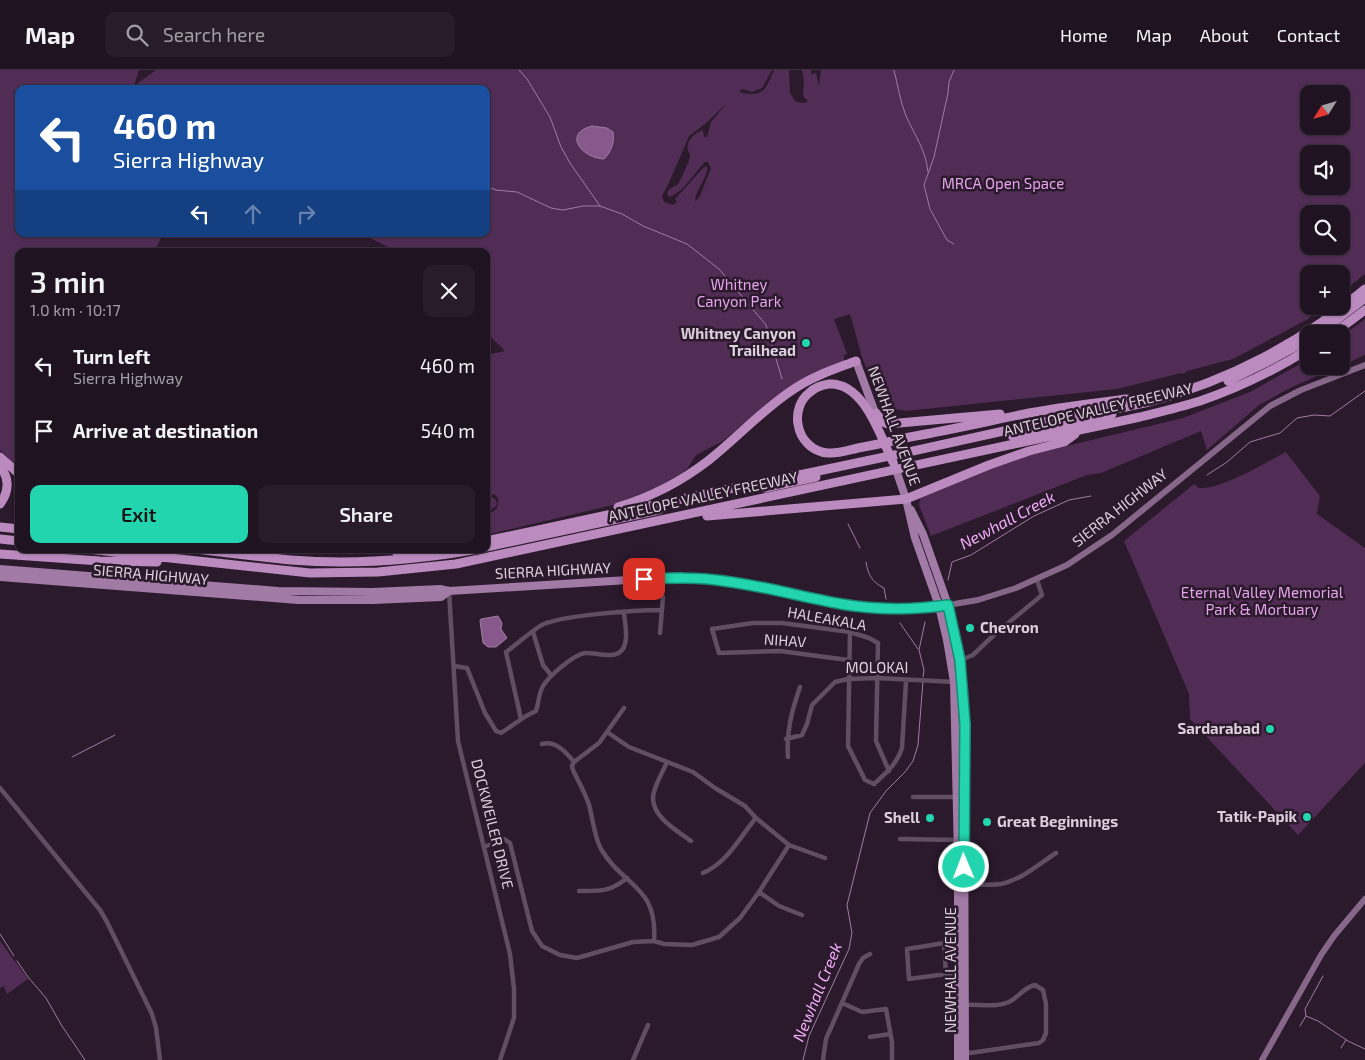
<!DOCTYPE html>
<html lang="en">
<head>
<meta charset="utf-8">
<style>
	body { margin:0; font-family:"Exo 2",sans-serif; background:#281c2a; color:#f1f3f6; height:100vh; display:flex; flex-direction:column; font-size:19px; white-space:nowrap }
	* { box-sizing:border-box; margin:0 }
	p { font-size:16px; color:#a29ea5 }
	.icon { flex:none; width:28px; height:28px; fill:none; stroke:currentColor; stroke-width:2; stroke-linecap:round; stroke-linejoin:round }
	.map { position:relative; flex:1; overflow:hidden }
	.details { position:absolute; left:15px; top:178px; width:475px; height:305px; display:flex; flex-direction:column; background:#201321; border-radius:10px; box-shadow:0 1px 4px #0004,0 0 0 1px #3d323f }
	.details>* { flex:none }
	.top-card { position:absolute; left:15px; top:15px; width:475px; height:152px; border-radius:10px; box-shadow:0 1px 4px #0004,0 0 0 1px #3d323f; background:#1a4fa0; color:#fff; overflow:hidden }
	.needle { width:32px; rotate:233deg }
	.tools { position:absolute; left:1300px; top:15px; display:grid; gap:10px }
	.tools a { display:grid; place-items:center; width:50px; height:50px; border-radius:10px; background:#201321; box-shadow:0 1px 4px #0004,0 0 0 1px #3d323f; font-size:25px }
	.pin { position:absolute; display:grid; place-items:center; width:42px; height:42px; color:#fff; margin:-21px; border-radius:10px; box-shadow:0 2px 8px #0006 }
	.me { position:absolute; width:55px; margin:-28px; rotate:359deg; stroke-linejoin:round; filter:drop-shadow(0 0 4px #0008) }
	.turn { display:flex; align-items:center; gap:18px; height:105px; padding:0 15px; font-size:22px }
	.turn .icon { width:65px; height:65px; stroke-width:2.5 }
	.turn b { display:block; font-size:35px; line-height:42px }
	.lanes { display:flex; align-items:center; height:48px; padding:0 15px; background:#0003; justify-content:center; gap:25px; direction:ltr }
	.lanes .off { opacity:.35 }
	.round { display:grid; place-items:center; flex:none; width:52px; height:52px; border-radius:10px; background:#281c2a }
	.overview { display:flex; align-items:center; justify-content:space-between; height:85px; padding:0 15px }
	h1 { font-size:30px; font-weight:600; line-height:38px }
	.cta { display:flex; gap:10px; margin-top:auto; padding:10px 15px }
	.cta a { flex:1; height:58px; border-radius:10px; background:#22d5af; color:#111; font-size:20px; font-weight:600; line-height:58px; text-align:center }
	.cta a+a { background:#281c2a; color:#f1f3f6 }
	ul { padding:0; list-style:none }
	li { display:flex; align-items:center; gap:15px; height:65px; padding:0 15px }
	li div { flex:1 }
	li b { display:block; font-size:19px }
	li em { font-style:normal }
	header { display:flex; align-items:center; gap:30px; box-sizing:border-box; height:70px; padding:0 25px; background:#201321; border-bottom:1px solid #3d323f }
	header strong { font-size:24px }
	nav { display:flex; gap:28px; margin-inline-start:auto; font-size:18px }
	.search { width:350px; height:45px; background:#281c2a; display:flex; align-items:center; gap:12px; box-sizing:border-box; padding:0 18px; border-radius:10px; color:#a29ea5; font-size:19px }
	.map>svg:first-child { display:block }
</style>
</head>
<body>
<header>
<strong>Map</strong>
<div class="search"><svg class="icon" aria-label="search" viewBox="0 0 24 24"><circle cx="10" cy="10" r="6"/><path d="M15 15l6 6"/></svg>Search here</div>
<nav><a>Home</a><a>Map</a><a>About</a><a>Contact</a></nav>
</header>
<div class="map">
<svg width="1365" height="990" viewBox="0 0 1365 990">
	<rect width="100%" height="100%" fill="#2b192c"/>
	<path fill="#512d55" fill-rule="evenodd" d="M0,0H139L133,19H19V164H161L162,166L155,180L19,181V399L0,380Z
		M156,0H772L762,18L752,22L742,19L739,22C763,28 765,21 774,0H789L790,23L796,32L805,33L808,31L803,26L804,10L802,0H811V4L816,3L819,16L821,0H1365V204L1341,223V204H1309V236H1324L1308,249L1233,289L1187,301L1183,304L1181,303L1117,319L906,341L896,339H881L861,284L850,244L834,249L847,284L844,285V292L773,330L723,371L696,385L687,399L679,405L660,416L613,435L486,465V444C496,441 499,439 498,428L494,424L491,426L496,430L497,435L486,444V314L488,312L486,285L505,281L486,262V181H394L390,178L362,164H486V19H138V13ZM1309,24H1341V56H1309ZM727,33L711,52L707,67H704L703,60C696,62 685,71 688,80C689,85 691,82 690,87C690,90 680,111 679,113C675,117 670,117 667,123L669,127C684,122 694,103 705,92H708L711,98L699,128L695,131C696,119 709,105 707,97H704L675,129L677,132L673,135L664,132L662,126L668,115L689,66L705,54ZM1309,84H1341V116H1309ZM1309,144H1341V176H1309Z
		M1365,249V285L1341,296V267Z
		M1309,289V296H1340L1292,317L1259,335L1207,380L1201,361L1101,403L1087,405L931,466L919,435L920,428L1021,387L1183,348L1250,322Z
		M1286,382L1320,426L1317,444L1365,478V693L1298,765L1190,649L1189,624L1124,471L1194,414L1199,418C1221,420 1265,393 1286,382Z
		M0,871L28,909L7,924L4,916L0,918Z"/>
	<path fill="#86588b" stroke="#a07ca3" d="M592,56L607,58L613,62C615,71 611,83 604,89C582,88 562,64 592,56Z
		M498,546L502,553L501,559L507,568L496,577H488L483,573L480,551L481,549Z"/>
	<g fill="none" stroke-linecap="round" stroke-linejoin="round">
		<path stroke="#a07ca3" stroke-width="1" d="M519,0L527,9L550,47L561,77L570,93L600,136L622,144L643,156L687,174L719,199L766,255L782,309
			M894,0C898,16 900,31 906,46C915,66 926,80 928,102
			M486,116L496,120L517,122L551,138L563,140L583,136H600
			M954,174L947,170L930,139L924,115L934,87L948,23L949,12L954,0
			M1207,405L1227,392L1250,372L1280,363L1297,348L1314,345L1330,346L1365,321
			M848,454L860,478
			M866,492C868,505 872,512 884,518L886,529
			M948,510L952,492L971,485L1034,446L1069,430L1091,426
			M900,553L918,579
			M923,607L924,600L919,580L925,552
			M72,687L115,665
			M0,864L14,886
			M17,891L28,907L46,928L62,956L85,990
			M1306,946L1318,951L1348,971L1365,979
			M1300,956L1306,946L1305,939L1323,906
			M1341,978L1346,970
			M803,990L809,966L849,879L852,863L847,835L870,743L886,721L905,702L913,691L918,675L923,611"/>
		<path stroke="#614e63" stroke-width="4.5" d="M449,521L458,671L510,884L514,919V948L500,990
			M533,562L543,595L551,605
			M850,562L848,676L865,710L874,714C886,703 897,694 902,678L906,611
			M660,563L663,527
			M948,571C955,577 953,584 959,589
			M848,590L780,581L719,583L712,559L753,553H782L850,562L869,568L878,573L876,671L889,701
			M952,594L973,585L995,564L1042,525L1037,510
			M454,596L467,598L485,643L496,661L501,663L526,646L536,641C539,633 538,625 543,616C549,606 573,585 585,583C596,582 614,590 622,580C629,572 625,553 624,543
			M624,638L599,673L574,692L572,696L573,700C578,711 585,722 589,735C593,749 594,766 601,779C623,817 658,815 654,871
			M521,649L506,582C517,574 528,564 540,556C558,545 638,540 661,540
			M607,662L629,677L693,702L715,718L745,736L756,748L789,775L825,788
			M786,669L802,665L807,654L812,635L835,612L848,609L877,608L955,612
			M542,674C555,670 566,682 574,692
			M788,687C786,662 792,640 800,617
			M667,692C663,702 653,717 653,728C653,748 678,761 691,771
			M0,718L100,840L107,852L152,944L156,958L160,990
			M913,727H957
			M900,769L957,770
			M484,777L504,769L510,773L532,861L542,876L560,885L577,888L633,872L654,871L664,874L692,875L719,867L740,848L759,822L789,775
			M703,803C728,792 739,768 756,748
			M965,814C976,814 989,816 1001,814C1021,810 1039,794 1056,783
			M579,821C601,821 610,822 627,808
			M759,822L779,836L802,845
			M957,871L907,879L909,909L946,904L958,906
			M944,873L946,904
			M842,933L862,942L886,939L892,972V990
			M870,967L890,964
			M963,980L970,983L1039,973L1043,970L1046,963V934L1043,920L1035,915C1024,917 1019,927 1009,932C996,938 979,934 965,935
			M633,990L648,955
			M823,990L826,969L859,894L863,888L870,884"/>
		<path stroke="#866789" stroke-width="6" d="M948,535L978,530L1016,518L1067,495L1112,465L1270,336L1301,320L1365,295
			M1262,990L1321,885L1334,866L1365,829"/>
		<path stroke="#a27aa6" stroke-width="8" d="M856,291L877,348
			M894,394L906,429L915,468L939,536L947,570L954,612L958,786V990
			M911,440L923,464L948,535L957,572L960,590L965,654L964,698L965,990
			M0,499L278,521L373,522L440,519L449,521L661,508H691L725,511L853,536L903,539L948,535
			M0,507L298,530H373L441,527L449,521"/>
		<path stroke="#bb8bc0" stroke-width="9" d="M1318,264L1365,228
			M1333,264L1365,240
			M1228,311L1265,293L1309,269
			M876,343L883,352L888,354L1000,344
			M1012,366L1112,344
			M0,387L19,404
			M893,392C880,366 864,312 829,314C822,315 814,318 809,323C800,330 796,343 798,354C800,369 812,382 828,383C838,384 849,380 858,378C875,375 893,371 910,367C950,360 989,351 1029,343C1061,337 1094,333 1126,329L1138,331
			M0,397C10,408 9,422 0,434
			M765,418L816,407
			M618,437C651,427 682,411 709,390C738,367 763,339 794,319C813,306 835,299 856,291
			M707,446L906,429L989,395L1029,381L1064,372L1075,364
			M0,457L19,459
			M0,469L19,471
			M486,471C592,449 698,424 804,404C887,387 970,369 1053,350C1085,343 1118,340 1149,332C1228,311 1303,272 1365,219
			M486,477L659,440
			M87,479L310,503L378,502L456,494L1140,347C1160,342 1181,337 1200,331C1238,318 1275,300 1309,279
			M196,479C228,483 260,487 291,490C353,495 417,490 478,479
			M397,483L439,479
			M0,484L100,491L157,492"/>
	</g>
	<g fill="none" stroke-linecap="round" stroke-linejoin="round">
		<g stroke="#168a72" stroke-width="12">
			<path id="route" d="M644,509C671,508 698,507 724,511C764,516 802,527 841,534C876,540 913,540 948,535L960,590L965,654L964,797"/>
		</g>
		<use href="#route" stroke="#22d5af" stroke-width="9"/>
	</g>
	<g fill="#22d5af" stroke="#2b192c" stroke-width="2">
		<circle cx="806" cy="273" r="5"/>
		<circle cx="970" cy="558" r="5"/>
		<circle cx="1270" cy="659" r="5"/>
		<circle cx="1307" cy="747" r="5"/>
		<circle cx="930" cy="748" r="5"/>
		<circle cx="987" cy="752" r="5"/>
	</g>
	<g text-anchor="middle" stroke-width="5" stroke-linejoin="round" paint-order="stroke">
		<g font-size="15" fill="#e5a3ec" stroke="#2b192c">
			<text x="1003" y="119">MRCA Open Space</text>
			<text x="739" y="220">Whitney<tspan x="739" dy="17">Canyon Park</tspan></text>
			<text x="1262" y="528">Eternal Valley Memorial<tspan x="1262" dy="17">Park &amp; Mortuary</tspan></text>
		</g>
		<g font-size="15" font-weight="bold" fill="#dbcfdc" stroke="#2b192c" text-anchor="end">
			<text x="796" y="269">Whitney Canyon<tspan x="796" dy="17">Trailhead</tspan></text>
			<text x="980" y="563" text-anchor="start">Chevron</text>
			<text x="1260" y="664">Sardarabad</text>
			<text x="1297" y="752">Tatik-Papik</text>
			<text x="920" y="753">Shell</text>
			<text x="997" y="757" text-anchor="start">Great Beginnings</text>
		</g>
		<g font-size="15" fill="#dbcfdc" stroke="#2b192c">
			<text transform="translate(1098 340) rotate(-13)" y="5">ANTELOPE VALLEY FREEWAY</text>
			<text transform="translate(894 356) rotate(70)" y="5">NEWHALL AVENUE</text>
			<text transform="translate(703 427) rotate(-12)" y="5">ANTELOPE VALLEY FREEWAY</text>
			<text transform="translate(1120 438) rotate(-38)" y="5">SIERRA HIGHWAY</text>
			<text transform="translate(553 501) rotate(-3)" y="5">SIERRA HIGHWAY</text>
			<text transform="translate(151 505) rotate(5)" y="5">SIERRA HIGHWAY</text>
			<text transform="translate(827 549) rotate(10)" y="5">HALEAKALA</text>
			<text transform="translate(785 571) rotate(4)" y="5">NIHAV</text>
			<text x="877" y="603">MOLOKAI</text>
			<text transform="translate(492 754) rotate(76)" y="5">DOCKWEILER DRIVE</text>
			<text transform="translate(951 900) rotate(-90)" y="5">NEWHALL AVENUE</text>
		</g>
		<g font-size="16" font-style="italic" fill="#f2aff9" stroke="#2b192c">
			<text transform="translate(1007 450) rotate(-28)" y="6">Newhall Creek</text>
			<text transform="translate(817 922) rotate(-68)" y="6">Newhall Creek</text>
		</g>
	</g>
</svg>
<div class="tools">
<a><svg class="needle" viewBox="-14 -14 28 28"><path d="M0-13l5 13h-10z" fill="#e53935"/><path d="M0 13l5-13h-10z" fill="#a29ea5"/></svg></a>
<a><svg class="icon" aria-label="sound" viewBox="0 0 24 24"><path d="M4 9h4l5-4v14l-5-4H4zM17 9q2 3 0 6"/></svg></a>
<a><svg class="icon" aria-label="search" viewBox="0 0 24 24"><circle cx="10" cy="10" r="6"/><path d="M15 15l6 6"/></svg></a>
<a>+</a>
<a>−</a>
</div>
<div class="pin" style="left:644px;top:509px;background:#d93025"><svg class="icon" aria-label="arrive" viewBox="0 0 24 24"><path d="M6 21V4h12l-3 4 3 4H6"/></svg></div>
<svg class="me" style="left:964px;top:797px" viewBox="-20 -20 40 40"><circle r="17" fill="#22d5af" stroke="#fff" stroke-width="3"/><path d="M0-11L8 9 0 5-8 9z" fill="#fff"/></svg>
<div class="top-card">
<div class="turn"><svg class="icon" aria-label="left" viewBox="0 0 24 24"><path d="M17 20v-9H6M10 6l-5 5 5 5"/></svg><div><b>460 m</b>Sierra Highway</div></div>
<div class="lanes"><svg class="icon" aria-label="left" viewBox="0 0 24 24"><path d="M17 20v-9H6M10 6l-5 5 5 5"/></svg><svg class="icon off" aria-label="ahead" viewBox="0 0 24 24"><path d="M12 20V5M6 11l6-6 6 6"/></svg><svg class="icon off" aria-label="right" viewBox="0 0 24 24"><path d="M7 20v-9h11M14 6l5 5-5 5"/></svg></div>
</div>
<section class="details">
<div class="overview"><div><h1>3 min</h1><p>1.0 km · 10:17</p></div><a class="round"><svg class="icon" aria-label="close" viewBox="0 0 24 24"><path d="M6 6l12 12M18 6L6 18"/></svg></a></div>
<ul>
<li><svg class="icon" aria-label="left" viewBox="0 0 24 24"><path d="M17 20v-9H6M10 6l-5 5 5 5"/></svg><div><b>Turn left</b><p>Sierra Highway</p></div><em>460 m</em></li>
<li><svg class="icon" aria-label="arrive" viewBox="0 0 24 24"><path d="M6 21V4h12l-3 4 3 4H6"/></svg><div><b>Arrive at destination</b></div><em>540 m</em></li>
</ul>
<div class="cta"><a>Exit</a><a>Share</a></div>
</section>
</div>
</body>
</html>
